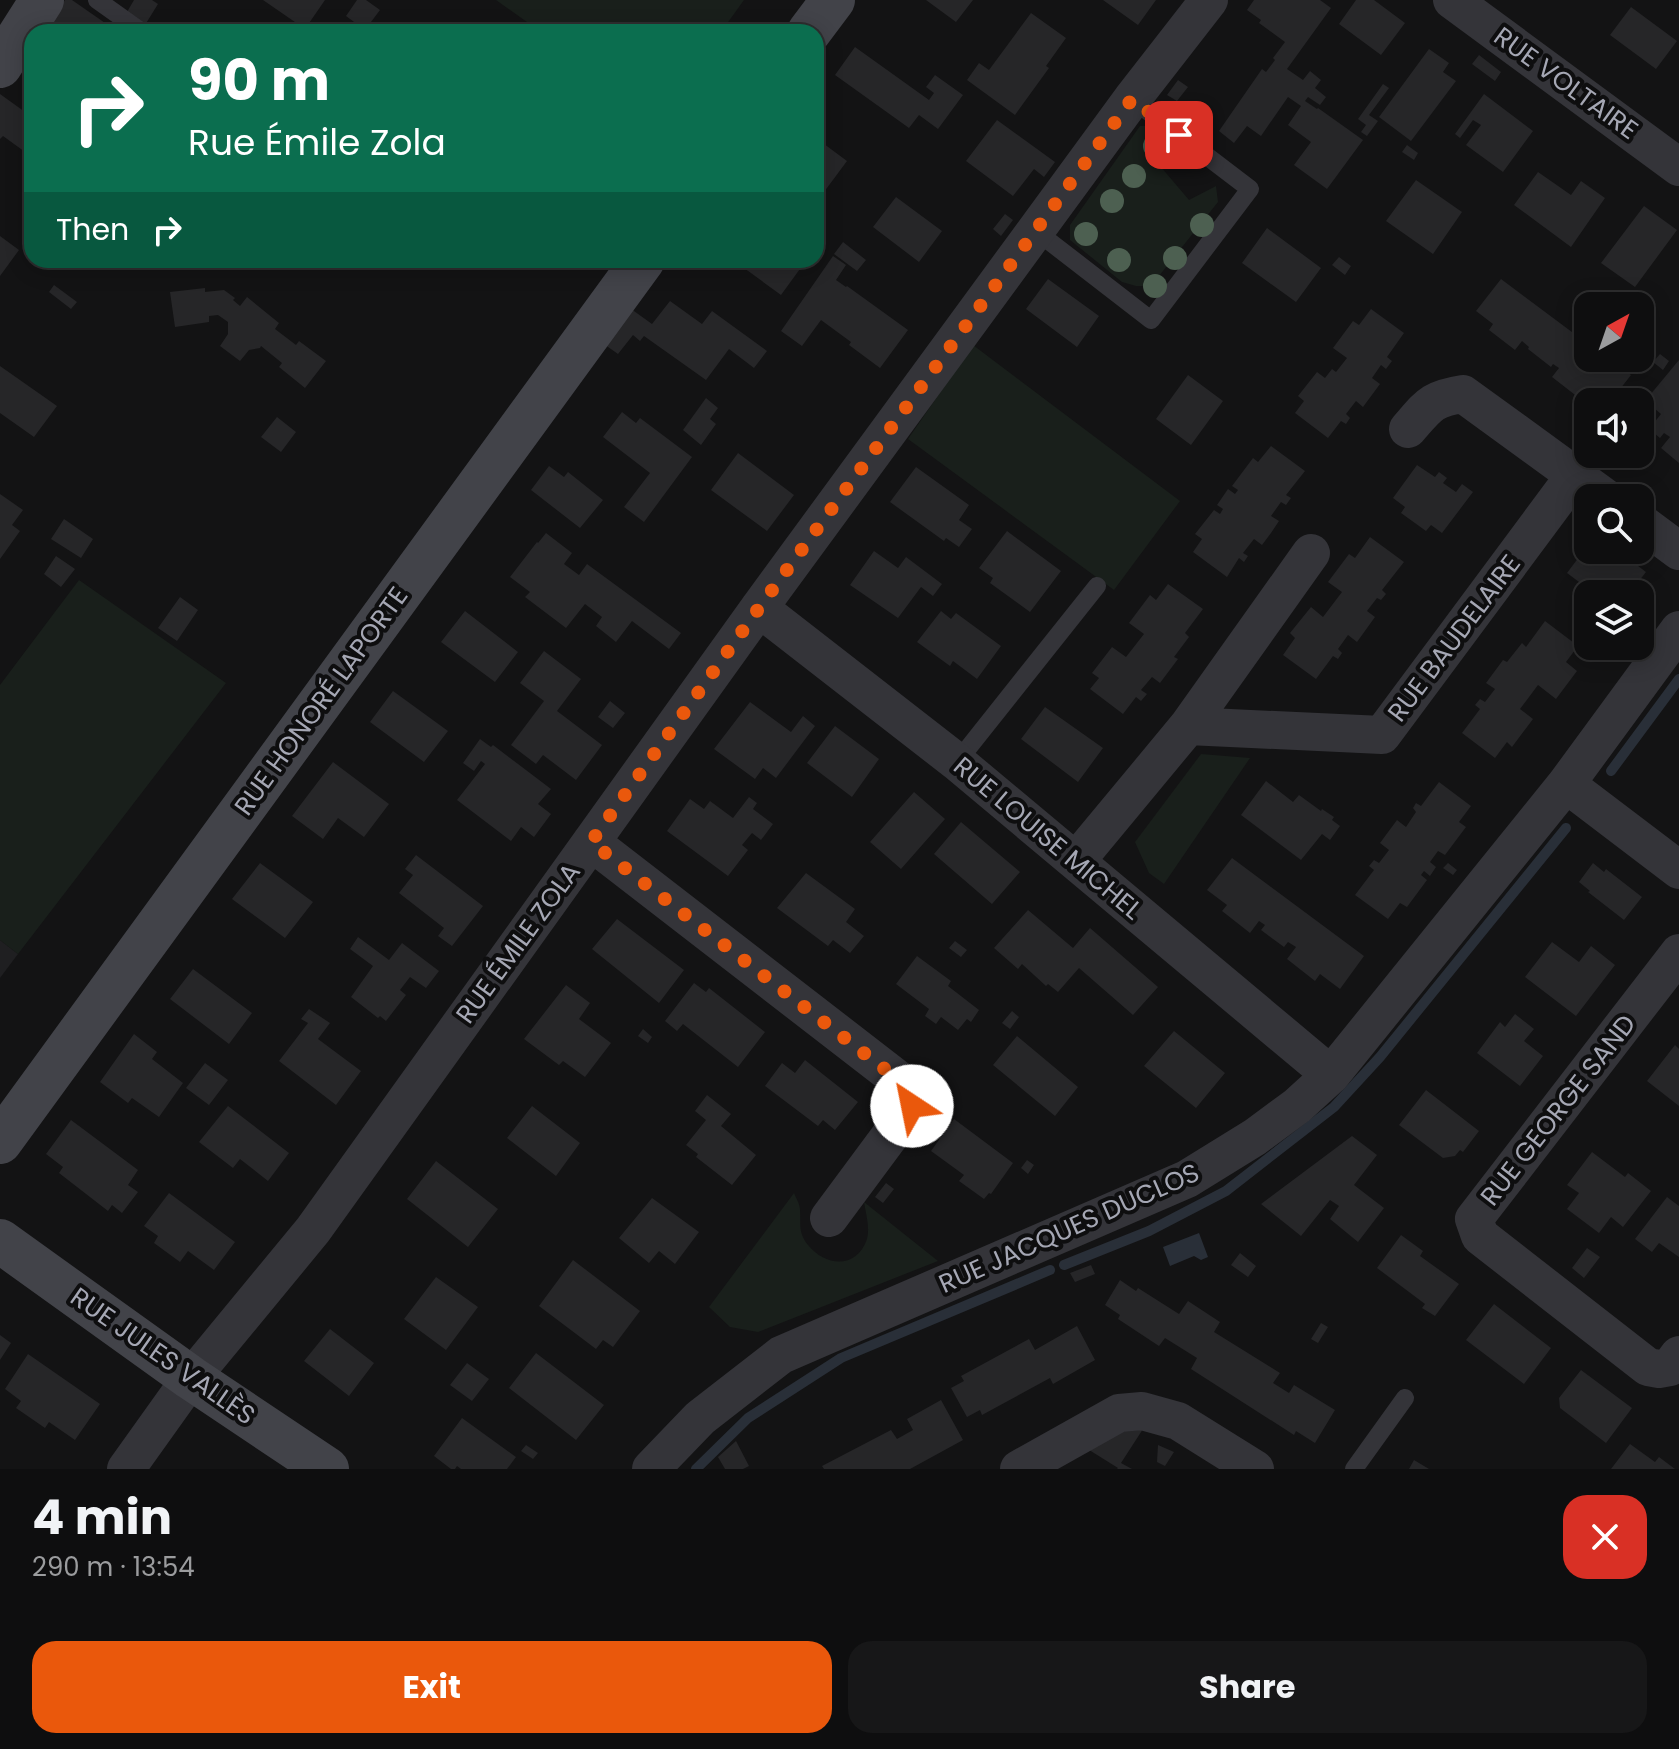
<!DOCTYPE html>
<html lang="en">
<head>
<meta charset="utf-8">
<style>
	body { margin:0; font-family:Poppins,sans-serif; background:#171718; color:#f1f3f6; height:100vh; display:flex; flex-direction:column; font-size:30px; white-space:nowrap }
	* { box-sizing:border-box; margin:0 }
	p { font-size:26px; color:#9b9c9e }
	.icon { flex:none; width:44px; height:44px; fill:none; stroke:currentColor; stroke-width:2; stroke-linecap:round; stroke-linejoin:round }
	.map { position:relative; height:1469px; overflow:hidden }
	.panel { display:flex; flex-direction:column; background:#0e0e0f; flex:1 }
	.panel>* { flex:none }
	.guide { position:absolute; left:24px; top:24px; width:800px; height:244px; border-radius:24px; box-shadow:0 4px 20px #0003,0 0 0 2px #2e2e2f; background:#0b6e4f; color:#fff; overflow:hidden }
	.needle { width:52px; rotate:40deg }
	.buttons { position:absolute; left:1574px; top:292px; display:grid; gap:16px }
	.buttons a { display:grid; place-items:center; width:80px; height:80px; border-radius:16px; background:#0e0e0f; box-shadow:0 4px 20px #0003,0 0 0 2px #2e2e2f; font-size:40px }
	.pin { position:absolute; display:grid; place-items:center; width:68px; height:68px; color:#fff; margin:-34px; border-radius:16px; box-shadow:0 4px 12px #0006 }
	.me { position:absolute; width:88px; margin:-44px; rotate:326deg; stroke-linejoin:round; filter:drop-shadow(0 0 6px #0008) }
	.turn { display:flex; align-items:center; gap:28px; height:168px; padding:0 32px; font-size:36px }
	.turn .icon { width:104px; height:104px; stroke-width:2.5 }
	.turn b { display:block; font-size:56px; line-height:68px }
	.then { display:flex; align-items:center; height:76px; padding:0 32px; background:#0003; gap:16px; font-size:30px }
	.round { display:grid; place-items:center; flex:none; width:84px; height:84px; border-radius:24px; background:#171718 }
	.overview { display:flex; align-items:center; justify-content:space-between; height:136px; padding:0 32px }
	h1 { font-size:48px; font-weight:700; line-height:60px }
	.primary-button { display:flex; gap:16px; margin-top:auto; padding:16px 32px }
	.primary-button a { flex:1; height:92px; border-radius:24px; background:#ea580c; color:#fff; font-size:32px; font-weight:700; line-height:92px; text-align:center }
	.primary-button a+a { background:#171718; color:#f1f3f6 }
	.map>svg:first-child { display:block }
</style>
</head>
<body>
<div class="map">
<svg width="1679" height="1469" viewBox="0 0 1679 1469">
	<rect width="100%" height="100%" fill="#131314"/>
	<path fill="#1f1f21" d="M0,940L18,954L0,978Z"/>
	<path fill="#191f1b" d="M496,0H744L721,32H541Z
		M1140,126H1156L1172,137L1161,167L1189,200L1216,186L1218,202L1151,286H1136L1122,282L1070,240V225Z
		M973,345L1180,501L1114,590L908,439Z
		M79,580L226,683L18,954L0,940V685Z
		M1201,754L1250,758L1164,884L1149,873L1135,842Z
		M794,1193C796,1198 800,1204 800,1210C801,1226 798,1232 808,1245C826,1267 857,1269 867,1239C870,1228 866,1214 864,1202L938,1261L758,1332L730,1327L709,1307Z"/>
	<path fill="#292f38" d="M1199,1233L1208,1257L1201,1260L1194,1256L1170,1266L1163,1247Z"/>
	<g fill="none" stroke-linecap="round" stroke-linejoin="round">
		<path stroke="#292f38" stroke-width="10" d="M1611,771L1679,679
			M1064,1265L1149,1231L1226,1191L1334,1107L1380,1057L1566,828
			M696,1469L748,1418L841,1358L1050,1270"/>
	</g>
	<path fill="#262628" d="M65,0H72L118,32H43Z
		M134,0H152L158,4L145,25L127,12Z
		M263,0H325L305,29Z
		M357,0H366L380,10L365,30L346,16Z
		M926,0H973L956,22Z
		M1103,0H1156L1138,25Z
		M1254,0H1320L1331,8L1287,69L1303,80L1310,71L1321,80L1315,88L1326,97L1320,105L1308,97L1305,101L1317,109L1318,108L1363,140L1327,189L1294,165L1311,142L1288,125L1301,106L1288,97L1261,136L1247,126L1234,143L1219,131L1262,69L1266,72L1275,60L1273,58L1285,42L1259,23L1261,20L1247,10Z
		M1356,0H1374L1405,23L1381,55L1339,24Z
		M1631,7L1677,41L1656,69L1610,35Z
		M1031,13L1066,38L1046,66L1049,68L1015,115L967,80L979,63L989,70Z
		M855,47L929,100L934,93L926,87L935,75L963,95L938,129L919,115L909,128L835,75Z
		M1429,49L1449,63L1443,72L1456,81L1411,141L1379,117Z
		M1479,55L1501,72L1495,81L1472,64Z
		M1178,80L1188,87L1177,101L1167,95Z
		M1383,84L1389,88L1369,115L1378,121L1367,136L1361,132L1366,125L1358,119Z
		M0,94L32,117V157L3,136L0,139Z
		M1484,94L1533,131L1503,172L1466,145L1481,125L1473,120L1460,138L1455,134Z
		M997,120L1055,162L1044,177L1034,169L1013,196L966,161Z
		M816,138L847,161L824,192L816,186Z
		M1407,145L1418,153L1414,160L1402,152Z
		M1538,172L1571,195L1581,181L1605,198L1571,247L1514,205Z
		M1416,180L1462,212L1433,254L1386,221Z
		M896,197L942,231L919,262L873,227Z
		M1644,206L1677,230L1635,287L1601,263Z
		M1005,214L1013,220L1001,236L993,229Z
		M1267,228L1321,268L1296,302L1242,263Z
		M0,236L19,250L0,276Z
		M843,242L866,260L857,271L834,254Z
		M833,256L846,265L836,280L846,287L847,286L908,330L880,368L849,345L851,342L821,320L802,346L781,331Z
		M1339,257L1351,266L1345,275L1332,265Z
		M733,260H802L805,262L781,295Z
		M1048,279L1099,316L1077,347L1026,309Z
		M1501,279L1588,344V358H1608L1631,375L1610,402H1598L1585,392L1579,398L1552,377L1559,368L1553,364L1551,367L1528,349L1529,347L1522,341L1515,350L1489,330L1493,324L1476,311Z
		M54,285L77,302L71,309L49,292Z
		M205,288V292L224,290L235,298L233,300L240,306L247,297L279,323L275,329L296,345L299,341L326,361L305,388L279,367L282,363L261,346L260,348L249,350L240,361L220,346L228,334V322L218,315L209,316V322L175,327L170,292Z
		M670,301L702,324L712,311L767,351L754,368L729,349L706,380L644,336L640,341L633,335L618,354L601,342L627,306L652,324Z
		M1371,309L1404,333L1387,357L1392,361L1386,369L1381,365L1372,378L1380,384L1363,407L1356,401L1346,414L1350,418L1346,424L1341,421L1328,438L1295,413L1304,401L1298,396L1317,372L1325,378L1332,369L1336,372L1347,358L1333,348L1353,321L1359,325Z
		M1660,354L1669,361L1663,370L1653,362Z
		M1679,360V463L1661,448L1670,437L1664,433L1660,438L1649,429L1661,414L1648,403L1640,411V407Z
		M0,366L57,406L34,437L0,413Z
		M1188,375L1223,401L1191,445L1156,419Z
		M706,398L718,408L710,419L716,424L701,445L683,430Z
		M622,412L636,423L640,418L692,457L644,522L624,507L650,473L603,437Z
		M277,417L296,432L281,452L261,437Z
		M1271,446L1305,471L1286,495L1291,498L1286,505L1281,502L1271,516L1279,521L1271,533L1262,545L1254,539L1243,553L1248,556L1244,562L1239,558L1227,577L1193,552L1202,539L1195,534L1214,510L1220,514L1223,509L1217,505L1228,489L1235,494L1238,490L1232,486L1253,458L1258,462Z
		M738,453L794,495L767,531L711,490Z
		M1417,465L1435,477L1439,472L1447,478L1443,483L1456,492L1462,484L1473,492L1442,533L1431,525L1426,531L1401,513L1405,507L1393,498Z
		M549,466L564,477L568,472L603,500L580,528L531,490Z
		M916,467L969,505L959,520L972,529L959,547L946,538L944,541L890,502Z
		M0,494L23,510L12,525L20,531L0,559Z
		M64,519L93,539L81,558L51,539Z
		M1007,531L1061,571L1030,612L990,583L993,578L979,568Z
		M546,533L572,553L564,564L579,575L587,564L681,633L669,649L632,621L616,642L596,626L602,617L585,604L566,628L525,597L530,592L510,577L537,542L538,543Z
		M1370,537L1404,562L1382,590L1386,594L1381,600L1377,598L1367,611L1375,617L1357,642L1348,635L1338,649L1342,653L1338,659L1333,656L1316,679L1283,655L1295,638L1290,633L1311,607L1323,617L1342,592L1328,582L1349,554L1355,558Z
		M1588,545V550H1602L1620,563L1625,556L1646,572L1635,586L1647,595L1640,605V594H1595L1567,573Z
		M874,551L898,568L906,557L942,584L933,596L921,587L898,618L850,585Z
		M56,556L75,569L61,587L44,574Z
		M1168,584L1203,609L1185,633L1189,637L1174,657L1178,659L1160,683L1152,677L1141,690L1147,694L1141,701L1136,697L1123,714L1090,689L1099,678L1092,673L1112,647L1126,657L1144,634L1129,623L1150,595L1156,600Z
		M180,597L198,610L177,641L158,628Z
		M465,611L518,652L495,682L441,642Z
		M941,611L951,619L956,613L1001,646L977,679L953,661L950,666L917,642Z
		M1545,621L1578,646L1566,662L1577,671L1556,699L1538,685L1520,709L1533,719L1512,747L1507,742L1495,758L1462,733L1480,709L1475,705L1480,699L1485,702L1495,689L1486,683L1503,660L1507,662L1522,643L1526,647Z
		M544,651L581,679L557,711L602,745L576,780L543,755L536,764L511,745L544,701L520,683Z
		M393,691L448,731L424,762L370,722Z
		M610,701L625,713L613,728L598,717Z
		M750,702L791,732L803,716L815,726L776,778L763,768L755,779L714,749Z
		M1045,707L1103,748L1078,782L1021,739Z
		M835,726L879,759L852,797L807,763Z
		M480,739L491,747L493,745L551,789L538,804L551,814L534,837L521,827L511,841L457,800L485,764L481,761L474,771L463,763Z
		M333,762L389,804L364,837L338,818L323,839L292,816Z
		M1266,781L1293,802L1299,795L1321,811L1322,809L1334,817L1332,820L1340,826L1330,840L1322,834L1301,860L1241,815Z
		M1439,782L1471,806L1459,822L1466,827L1445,855L1438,851L1430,862L1436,867L1430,876L1424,871L1421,875L1427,880L1407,907L1400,903L1388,919L1355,895L1374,870L1369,866L1374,860L1379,863L1389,850L1380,843L1397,820L1406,827L1416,812L1413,808L1416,803L1421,806Z
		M914,792L945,819L901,869L870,842Z
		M749,797L757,803L753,809L773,824L761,840L752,833L742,845L748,850L728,876L667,831L690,799L704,809L710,801L733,818Z
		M961,822L1020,872L992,904L934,854Z
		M416,855L483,906L452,946L438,936L444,928L399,893L413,875L405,869Z
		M1232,858L1364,956L1340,989L1320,974L1315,981L1287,959L1296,947L1288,942L1284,947L1261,930L1265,925L1259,921L1250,933L1222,911L1227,905L1207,890Z
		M260,863L313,902L285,938L232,899Z
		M1448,863L1457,870L1453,875L1443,868Z
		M1593,863L1604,872L1606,869L1642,897L1624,920L1588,892L1590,891L1579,882Z
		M806,873L855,909L846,922L864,936L850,953L833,940L828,946L777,908Z
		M1028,910L1073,948L1090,928L1158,987L1133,1015L1079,968L1058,992L1048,984L1046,986L1022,964L1018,969L994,948Z
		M617,919L684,970L659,1003L592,949Z
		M358,937L389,960L402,943L439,971L426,988L410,977L400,990L406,995L386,1021L380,1016L378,1018L351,997L373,966L350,949Z
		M955,941L967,950L961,957L949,948Z
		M1552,942L1579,962L1591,946L1615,965L1576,1016L1525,977Z
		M917,956L951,981L948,986L979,1010L971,1022L967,1019L958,1030L941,1017L936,1024L925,1016L929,1009L896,984Z
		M193,969L252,1013L229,1044L170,999Z
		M694,983L706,992L709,988L765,1032L738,1067L683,1024L677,1031L665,1021Z
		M566,985L590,1003L579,1019L611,1043L585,1077L563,1061L559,1065L524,1039Z
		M309,1009L330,1023L318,1039L361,1071L336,1105L279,1061L308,1023L301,1019Z
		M1012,1011L1019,1017L1010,1029L1002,1023Z
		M1515,1014L1534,1029L1524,1041L1543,1056L1520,1086L1477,1053L1500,1022L1505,1027Z
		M643,1029L652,1037L648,1043L638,1036Z
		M1174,1031L1225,1073L1196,1108L1144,1066Z
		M134,1034L157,1052L152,1059L183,1083L159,1117L132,1098L128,1103L100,1082Z
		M1017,1036L1078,1087L1055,1116L993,1065Z
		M1675,1045L1679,1049V1106L1647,1081Z
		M805,1060L858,1102L835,1130L823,1120L818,1126L765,1086L782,1063L795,1073Z
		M205,1063L228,1080L209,1105L186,1088Z
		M1426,1090L1479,1131L1463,1152L1460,1150L1455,1156L1443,1158L1399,1125Z
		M707,1095L731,1114L721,1126L756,1155L732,1185L696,1157L698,1154L686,1145L706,1120L695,1111Z
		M228,1106L289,1153L268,1181L240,1159L233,1168L199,1142Z
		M532,1106L580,1143L556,1176L507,1138Z
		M954,1119L1013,1163L991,1194L989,1193L984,1199L959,1181L964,1175L931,1151Z
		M71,1120L138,1170L128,1185L138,1192L122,1213L112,1205L108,1211L59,1173L63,1167L46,1154Z
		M1352,1136L1377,1155L1354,1185L1384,1208L1358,1242L1330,1219L1339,1206L1330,1200L1301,1236L1261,1204Z
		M1592,1152L1625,1177L1628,1173L1651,1191L1623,1227L1611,1217L1599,1233L1567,1209L1579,1193L1567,1185Z
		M1027,1160L1034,1165L1028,1174L1021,1168Z
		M436,1161L498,1209L468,1247L407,1199Z
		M886,1183L894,1189L883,1203L875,1197Z
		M169,1193L235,1242L214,1270L188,1251L180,1262L154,1243L158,1236L144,1226Z
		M1667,1197L1679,1206V1257L1659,1243L1652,1252L1635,1239Z
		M652,1198L699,1232L675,1264L659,1251L649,1263L619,1238Z
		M1401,1235L1423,1251L1420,1256L1459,1284L1435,1316L1422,1308L1425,1304L1377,1268Z
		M1587,1248L1600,1257L1584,1278L1572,1268Z
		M1240,1253L1256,1266L1248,1277L1231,1265Z
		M573,1260L640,1311L613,1347L603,1340L596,1349L539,1306Z
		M1091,1265L1095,1274L1075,1282L1070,1273Z
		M436,1277L478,1307L446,1350L404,1319Z
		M1120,1280L1136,1291L1138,1288L1179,1314L1188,1301L1220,1322L1214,1332L1280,1373L1273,1383L1289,1393L1294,1385L1335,1410L1315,1443L1296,1431L1294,1435L1191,1369L1197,1358L1165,1338L1159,1346L1118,1319L1120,1315L1105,1305Z
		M1494,1304L1551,1348L1524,1384L1466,1340Z
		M1321,1323L1328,1327L1318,1343L1311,1339Z
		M1077,1326L1095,1360L1053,1384L1050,1378L982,1415L980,1410L967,1417L951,1388L964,1381L961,1376L1029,1339L1035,1350Z
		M330,1329L374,1363L349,1396L304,1361Z
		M0,1335L11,1343L0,1360Z
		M536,1353L604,1405L576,1440L509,1388Z
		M28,1354L100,1404L75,1440L49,1422L45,1428L16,1408L21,1401L5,1389Z
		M467,1363L489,1379L472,1401L450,1385Z
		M1581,1370L1632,1408L1606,1443L1560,1408L1559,1398Z
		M941,1400L963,1440L910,1469H824L822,1466L891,1430L897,1439L913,1430L907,1419Z
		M462,1418L516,1457L507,1469H461L457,1466L455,1469H451L434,1456Z
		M1143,1429L1121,1463L1132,1469H1117L1118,1468L1086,1448L1108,1436L1128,1430Z
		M736,1441L749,1466L743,1469H725L718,1457Z
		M1630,1444L1655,1462L1659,1457L1675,1469H1611Z
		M526,1445L538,1453L533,1459L521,1451Z
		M1158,1445L1174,1452L1165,1466L1157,1462Z
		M1414,1460L1429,1469H1409Z"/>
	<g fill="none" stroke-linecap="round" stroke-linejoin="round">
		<path stroke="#343439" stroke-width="18" d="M97,0L142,32
			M1036,231L1151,320L1250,189L1132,99
			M957,762L1097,586
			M1354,1469L1405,1398"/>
		<path stroke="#343439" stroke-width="38" d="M1452,0L1679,167
			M1408,429C1429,405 1431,399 1463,394L1606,498
			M1640,522L1679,551
			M759,608L957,762L1331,1075
			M1188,726L1311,553
			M1566,784L1679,870
			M591,842L904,1084L913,1095L912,1106L829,1218
			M1076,861L1188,726L1382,735L1575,475
			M1679,953L1474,1219L1480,1236L1648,1367L1659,1369L1670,1367L1679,1355
			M126,1469L191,1378L313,1230L759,608L1132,99L1209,0
			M651,1469L700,1418L781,1355L1187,1179L1255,1137L1297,1106L1331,1075L1566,784L1679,630
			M1019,1469L1119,1413L1142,1411L1178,1421L1255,1469"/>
		<path stroke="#424349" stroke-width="44" d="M809,32L833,0
			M0,66L42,0
			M0,1142L643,260
			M0,1241L191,1378L327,1469"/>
	</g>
	<g fill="#4d6051">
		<circle cx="1155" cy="146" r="12"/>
		<circle cx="1134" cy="176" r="12"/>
		<circle cx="1112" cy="201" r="12"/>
		<circle cx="1202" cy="225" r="12"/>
		<circle cx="1086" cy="234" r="12"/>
		<circle cx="1175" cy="258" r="12"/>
		<circle cx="1119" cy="260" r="12"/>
		<circle cx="1155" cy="286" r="12"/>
	</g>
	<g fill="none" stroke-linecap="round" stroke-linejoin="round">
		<path stroke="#ea580c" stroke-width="14" stroke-dasharray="0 25.2" d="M912,1106L913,1095L904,1084L591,842L759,608L1132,99L1179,135"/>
	</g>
	<g text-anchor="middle" stroke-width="8" stroke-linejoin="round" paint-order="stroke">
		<g font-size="26" fill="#a5a7b4" stroke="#0e0e0f">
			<text transform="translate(1566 83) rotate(36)" y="9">RUE VOLTAIRE</text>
			<text transform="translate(1454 638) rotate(-53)" y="9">RUE BAUDELAIRE</text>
			<text transform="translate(321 701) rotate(-54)" y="9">RUE HONORÉ LAPORTE</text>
			<text transform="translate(1048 838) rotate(40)" y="9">RUE LOUISE MICHEL</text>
			<text transform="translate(518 943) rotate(-54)" y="9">RUE ÉMILE ZOLA</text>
			<text transform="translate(1558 1110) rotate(-52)" y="9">RUE GEORGE SAND</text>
			<text transform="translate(1069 1228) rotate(-24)" y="9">RUE JACQUES DUCLOS</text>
			<text transform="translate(163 1356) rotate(35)" y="9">RUE JULES VALLÈS</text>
		</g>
	</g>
</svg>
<div class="buttons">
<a><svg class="needle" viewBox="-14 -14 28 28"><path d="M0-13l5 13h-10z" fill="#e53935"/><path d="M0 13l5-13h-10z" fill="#9b9c9e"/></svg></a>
<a><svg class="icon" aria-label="sound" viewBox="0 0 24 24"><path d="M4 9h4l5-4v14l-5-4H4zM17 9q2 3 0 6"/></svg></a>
<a><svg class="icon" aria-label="search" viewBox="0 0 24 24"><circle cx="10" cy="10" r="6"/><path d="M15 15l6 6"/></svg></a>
<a><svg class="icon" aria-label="layers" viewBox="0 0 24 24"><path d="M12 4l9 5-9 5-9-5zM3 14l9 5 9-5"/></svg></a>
</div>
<div class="pin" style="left:1179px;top:135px;background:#d93025"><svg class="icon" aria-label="arrive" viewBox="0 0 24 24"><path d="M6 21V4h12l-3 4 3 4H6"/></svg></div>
<svg class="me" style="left:912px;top:1106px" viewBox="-20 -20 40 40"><circle r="19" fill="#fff"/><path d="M0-13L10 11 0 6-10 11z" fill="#ea580c"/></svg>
<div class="guide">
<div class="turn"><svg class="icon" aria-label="right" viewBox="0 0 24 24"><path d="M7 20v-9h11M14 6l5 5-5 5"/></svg><div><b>90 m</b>Rue Émile Zola</div></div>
<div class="then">Then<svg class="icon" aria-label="right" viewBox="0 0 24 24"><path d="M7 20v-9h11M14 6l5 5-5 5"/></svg></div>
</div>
</div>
<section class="panel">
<div class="overview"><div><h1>4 min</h1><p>290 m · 13:54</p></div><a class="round" style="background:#d93025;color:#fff"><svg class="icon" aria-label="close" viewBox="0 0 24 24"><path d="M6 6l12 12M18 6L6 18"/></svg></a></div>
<div class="primary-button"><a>Exit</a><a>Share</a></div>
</section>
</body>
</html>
